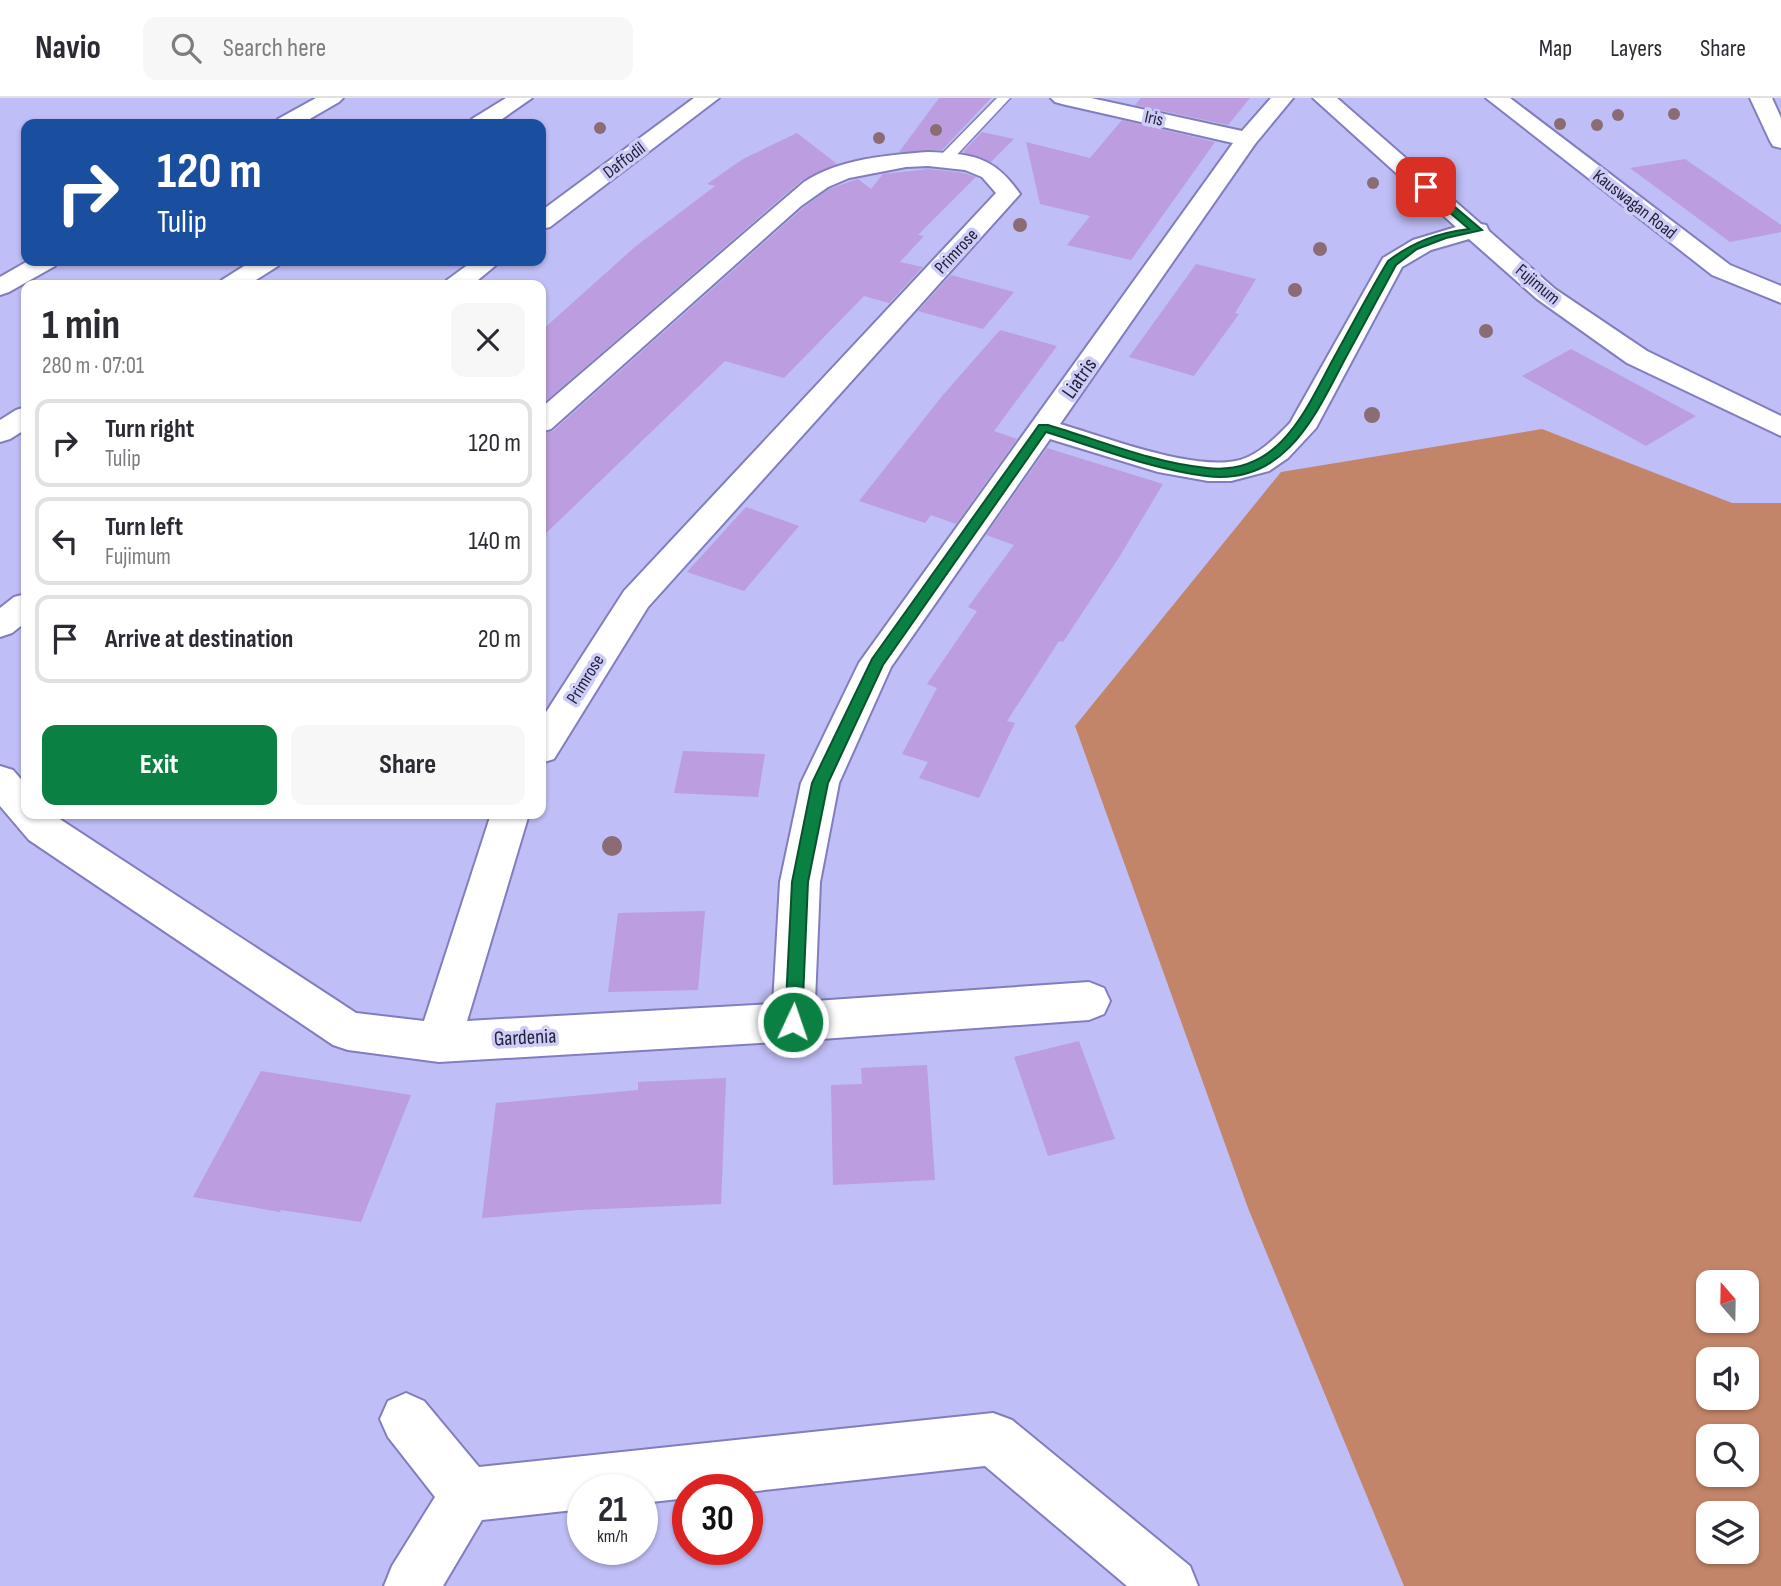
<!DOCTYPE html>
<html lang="en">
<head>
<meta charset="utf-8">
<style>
	body { margin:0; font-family:"Sofia Sans Condensed",sans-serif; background:#f7f7f7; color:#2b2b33; height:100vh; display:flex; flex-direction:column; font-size:26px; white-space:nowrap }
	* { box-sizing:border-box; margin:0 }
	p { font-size:23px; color:#7c7c81 }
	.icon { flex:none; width:38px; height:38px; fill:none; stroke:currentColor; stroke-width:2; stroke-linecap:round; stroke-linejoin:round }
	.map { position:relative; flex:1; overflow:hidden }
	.side { position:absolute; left:21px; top:182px; width:525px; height:539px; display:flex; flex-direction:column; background:#fff; border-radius:14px; box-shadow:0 2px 5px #0004 }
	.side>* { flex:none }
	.guide { position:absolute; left:21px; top:21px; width:525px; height:147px; border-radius:14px; box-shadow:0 2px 5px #0004; background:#1a4fa0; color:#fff; overflow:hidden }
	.needle { width:46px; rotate:340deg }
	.tools { position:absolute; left:1696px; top:1172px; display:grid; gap:14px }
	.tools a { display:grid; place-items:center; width:63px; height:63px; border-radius:14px; background:#fff; box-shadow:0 2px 5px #0004; font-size:35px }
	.speed { position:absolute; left:567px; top:1376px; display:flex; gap:14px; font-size:35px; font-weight:700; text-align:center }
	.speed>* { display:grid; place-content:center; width:91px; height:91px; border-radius:50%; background:#fff; box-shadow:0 2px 5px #0004; line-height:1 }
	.speed small { font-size:18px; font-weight:400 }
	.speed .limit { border:10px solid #d22; background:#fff; color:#111 }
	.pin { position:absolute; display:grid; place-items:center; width:60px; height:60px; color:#fff; margin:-30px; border-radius:14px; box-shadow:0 4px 10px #0006 }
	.me { position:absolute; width:77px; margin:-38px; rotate:3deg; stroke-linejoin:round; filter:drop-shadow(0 0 5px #0008) }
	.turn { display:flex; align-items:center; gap:24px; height:147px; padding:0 21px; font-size:32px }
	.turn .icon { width:91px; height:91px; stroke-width:2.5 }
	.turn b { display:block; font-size:49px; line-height:60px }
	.round { display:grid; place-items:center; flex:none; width:74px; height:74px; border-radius:14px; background:#f7f7f7 }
	.head { display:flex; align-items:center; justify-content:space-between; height:119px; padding:0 21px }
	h1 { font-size:42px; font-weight:700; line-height:52px }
	.cta { display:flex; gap:14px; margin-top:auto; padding:14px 21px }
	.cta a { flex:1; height:80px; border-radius:14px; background:#0b8043; color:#fff; font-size:28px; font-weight:700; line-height:80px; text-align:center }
	.cta a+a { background:#f7f7f7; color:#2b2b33 }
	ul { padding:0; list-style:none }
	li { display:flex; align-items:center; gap:21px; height:88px; margin:0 14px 10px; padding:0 7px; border:4px solid #e1e1e2; border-radius:14px }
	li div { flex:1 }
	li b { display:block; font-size:26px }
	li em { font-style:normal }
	header { display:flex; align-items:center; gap:42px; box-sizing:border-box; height:98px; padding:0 35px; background:#fff; border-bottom:2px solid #e1e1e2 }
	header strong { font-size:33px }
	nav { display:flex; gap:38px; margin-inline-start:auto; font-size:24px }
	.search { width:490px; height:63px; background:#f7f7f7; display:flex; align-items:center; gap:18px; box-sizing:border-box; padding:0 24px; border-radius:14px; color:#7c7c81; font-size:26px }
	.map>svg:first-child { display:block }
</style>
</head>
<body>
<header>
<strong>Navio</strong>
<div class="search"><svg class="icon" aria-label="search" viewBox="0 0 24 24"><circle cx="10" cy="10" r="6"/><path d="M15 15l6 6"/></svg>Search here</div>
<nav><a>Map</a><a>Layers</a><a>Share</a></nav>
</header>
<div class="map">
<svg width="1781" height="1488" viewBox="0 0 1781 1488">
	<rect width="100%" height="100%" fill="#bfbef6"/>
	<path fill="#c38569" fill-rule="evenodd" d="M1542,331L1732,405H1781V1488H1404L1248,1110L1075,628L1281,374ZM1708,1185H1746V1223H1708ZM1708,1262H1746V1300H1708ZM1708,1339H1746V1377H1708ZM1708,1416H1746V1454H1708Z"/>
	<path fill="#bc9ddf" d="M939,0H991L942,52L899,54Z
		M1141,0H1250L1228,27L1135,7Z
		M1122,22L1215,44L1131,162L1067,147L1090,118L1040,106L1026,44L1090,60Z
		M982,34L1014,41L991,64L963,54Z
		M797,35L837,66L802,82L541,307V233L636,148L715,88L707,86L743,61Z
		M1685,61L1781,127V134L1730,144L1630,70Z
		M928,71L964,75L976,79L918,137L924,138L900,164L923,169L889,205L864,198L784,280L725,263L541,440V336L553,333L803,110L829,91L858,81L871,91L883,76Z
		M1196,166L1256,181L1235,215L1239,216L1194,278L1129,259Z
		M951,177L1014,194L983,231L918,213Z
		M1000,232L1057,248L994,333L1017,341L956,426L931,417L925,425L859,403L943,297Z
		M1571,251L1696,318L1646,348L1522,278Z
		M1047,350L1163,386L1118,461L1063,544L1059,543L1007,623L1015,625L979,700L919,680L928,664L902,656L937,590L927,586L977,513L968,509L1014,447L986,437Z
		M746,409L799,428L744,493L687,474Z
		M683,653L765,656L758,699L674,695Z
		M705,813L698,892L608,894L618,815Z
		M1079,943L1115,1041L1048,1058L1014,959Z
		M927,967L935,1082L833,1087L831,987L862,986L861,970Z
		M261,973L411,997L361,1124L281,1112L280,1114L193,1099Z
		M726,980L721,1106L579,1112L482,1120L496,1005L638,992V984Z"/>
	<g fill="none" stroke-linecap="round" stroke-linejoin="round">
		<g stroke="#817dbf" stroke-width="3">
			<path id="lane" d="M997,0H1010L950,64H940V58Z"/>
		</g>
		<g stroke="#817dbf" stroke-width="4">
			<path id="street" d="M316,0H343L339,4L301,26H275L278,21Z
				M506,0H532L495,26H469L472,21Z
				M694,0H719L550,129L541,131V113Z
				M1051,0H1091L1242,33L1271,0H1293L1255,46L1060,326C1106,339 1206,379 1248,359C1265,351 1277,338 1290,325L1383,160L1413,142L1456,129L1313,0H1337L1481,126L1486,127L1489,133L1555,191L1647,253L1781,318V338L1627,265L1537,201L1469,141L1431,152L1402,169L1316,330L1288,360L1269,373L1231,383H1208L1158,374L1050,341L891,569L839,685L820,784L815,903L1089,884L1104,890L1110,903L1104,916L1089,922L793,943L439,964L348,952L333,947L29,742L0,708V668L13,672L26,687V716H52L356,915L424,923L491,716H529L467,923L773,906L780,784L801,685L859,565L1233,45L1062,6L1055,4Z
				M1750,0H1772L1781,20V50L1773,48L1770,43Z
				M928,54C972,56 994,58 1020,96L648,509L554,661L541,665V622L624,493L996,95L982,79L965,72L928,68L906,69L849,80L828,89L801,108L551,331L541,334V310L804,84C839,61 887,57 928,54Z
				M28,163H58L55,168L9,194L0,197V179Z
				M252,163H281L278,168L248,187H218L222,182Z
				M473,163H501L472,187H443L447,182Z
				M26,309V331L10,341L0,344V322L16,312Z
				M26,496V524L12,535L0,539V510L14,499Z
				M406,1295L424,1303L479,1369L993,1315L1012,1322L1190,1468L1198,1488H1127L985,1368L747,1394V1391H688V1400L642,1405V1391H583V1411L482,1422L443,1488H384L392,1468L435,1399L388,1339L380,1321L388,1303Z"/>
		</g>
		<g stroke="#817dbf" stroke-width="4">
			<path id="secondary" d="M1486,0H1510L1730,167L1781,188V205L1712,177Z"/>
		</g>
		<use href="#lane" fill="#fff" fill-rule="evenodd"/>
		<use href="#street" fill="#fff" fill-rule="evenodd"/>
		<use href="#secondary" fill="#fff" fill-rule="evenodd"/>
	</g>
	<g fill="#8b6c74">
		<circle cx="1674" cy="16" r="6"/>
		<circle cx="1618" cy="17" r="6"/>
		<circle cx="1560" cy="26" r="6"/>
		<circle cx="1597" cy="27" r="6"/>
		<circle cx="600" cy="30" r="6"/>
		<circle cx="936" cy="32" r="6"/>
		<circle cx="879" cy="40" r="6"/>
		<circle cx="1373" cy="85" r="6"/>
		<circle cx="1020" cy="127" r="7"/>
		<circle cx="1320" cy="151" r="7"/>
		<circle cx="1295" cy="192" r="7"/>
		<circle cx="1486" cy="233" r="7"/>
		<circle cx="1372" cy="317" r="8"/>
		<circle cx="612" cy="748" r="10"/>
	</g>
	<path fill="#0b8043" stroke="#07532c" stroke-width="2" d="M1422,87H1429L1482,132L1446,140L1417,151L1396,167C1379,198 1362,230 1345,261C1315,318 1285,388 1206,378C1152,371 1098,350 1046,334L883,567L828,685L808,784L802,924L800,930L793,932L787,930L785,924L792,784L812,685L872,561L1039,327H1048C1099,342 1153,365 1207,370C1277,378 1304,316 1331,265C1350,231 1368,196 1388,163C1413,144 1437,135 1469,131L1422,91Z"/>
	<g text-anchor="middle" stroke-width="7" stroke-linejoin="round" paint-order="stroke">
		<g font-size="18" fill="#23213b" stroke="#cdccf7">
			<text transform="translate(1154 20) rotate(12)" y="6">Iris</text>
			<text transform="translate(624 62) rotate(-37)" y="6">Daffodil</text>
			<text transform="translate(1635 106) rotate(38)" y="6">Kauswagan Road</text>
			<text transform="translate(956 153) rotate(-47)" y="6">Primrose</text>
			<text transform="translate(1538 186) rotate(40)" y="6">Fujimum</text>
			<text transform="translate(585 581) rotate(-58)" y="6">Primrose</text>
		</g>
		<g font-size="21" fill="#23213b" stroke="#cdccf7">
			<text transform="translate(1079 280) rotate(-55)" y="7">Liatris</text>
			<text transform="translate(525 939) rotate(-3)" y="7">Gardenia</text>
		</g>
	</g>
</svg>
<div class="tools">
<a><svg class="needle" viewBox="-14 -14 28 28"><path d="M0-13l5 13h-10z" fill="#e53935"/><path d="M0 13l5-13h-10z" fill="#7c7c81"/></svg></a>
<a><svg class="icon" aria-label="sound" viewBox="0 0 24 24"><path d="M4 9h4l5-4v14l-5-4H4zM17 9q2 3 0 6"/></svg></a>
<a><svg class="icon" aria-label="search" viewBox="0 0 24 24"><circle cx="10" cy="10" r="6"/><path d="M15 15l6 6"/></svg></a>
<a><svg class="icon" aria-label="layers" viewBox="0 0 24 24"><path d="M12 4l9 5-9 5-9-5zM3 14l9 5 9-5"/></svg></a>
</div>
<div class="speed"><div>21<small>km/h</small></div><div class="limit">30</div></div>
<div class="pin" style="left:1426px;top:89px;background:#d93025"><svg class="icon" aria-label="arrive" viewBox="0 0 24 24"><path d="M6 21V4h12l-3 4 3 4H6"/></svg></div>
<svg class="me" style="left:793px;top:924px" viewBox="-20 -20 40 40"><circle r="17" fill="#0b8043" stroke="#fff" stroke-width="3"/><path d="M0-11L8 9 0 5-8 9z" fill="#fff"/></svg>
<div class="guide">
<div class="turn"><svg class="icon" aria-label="right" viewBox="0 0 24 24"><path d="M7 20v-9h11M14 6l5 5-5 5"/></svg><div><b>120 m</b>Tulip</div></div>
</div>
<section class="side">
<div class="head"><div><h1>1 min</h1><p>280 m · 07:01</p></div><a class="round"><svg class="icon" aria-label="close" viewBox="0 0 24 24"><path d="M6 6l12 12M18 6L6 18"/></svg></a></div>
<ul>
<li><svg class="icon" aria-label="right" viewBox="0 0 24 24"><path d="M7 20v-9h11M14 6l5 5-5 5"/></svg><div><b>Turn right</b><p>Tulip</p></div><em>120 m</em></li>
<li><svg class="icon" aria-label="left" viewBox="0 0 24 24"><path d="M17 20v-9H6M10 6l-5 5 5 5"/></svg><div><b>Turn left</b><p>Fujimum</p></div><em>140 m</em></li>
<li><svg class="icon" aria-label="arrive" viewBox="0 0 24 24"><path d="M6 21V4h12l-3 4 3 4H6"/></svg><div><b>Arrive at destination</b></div><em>20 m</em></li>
</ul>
<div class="cta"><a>Exit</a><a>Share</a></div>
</section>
</div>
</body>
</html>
